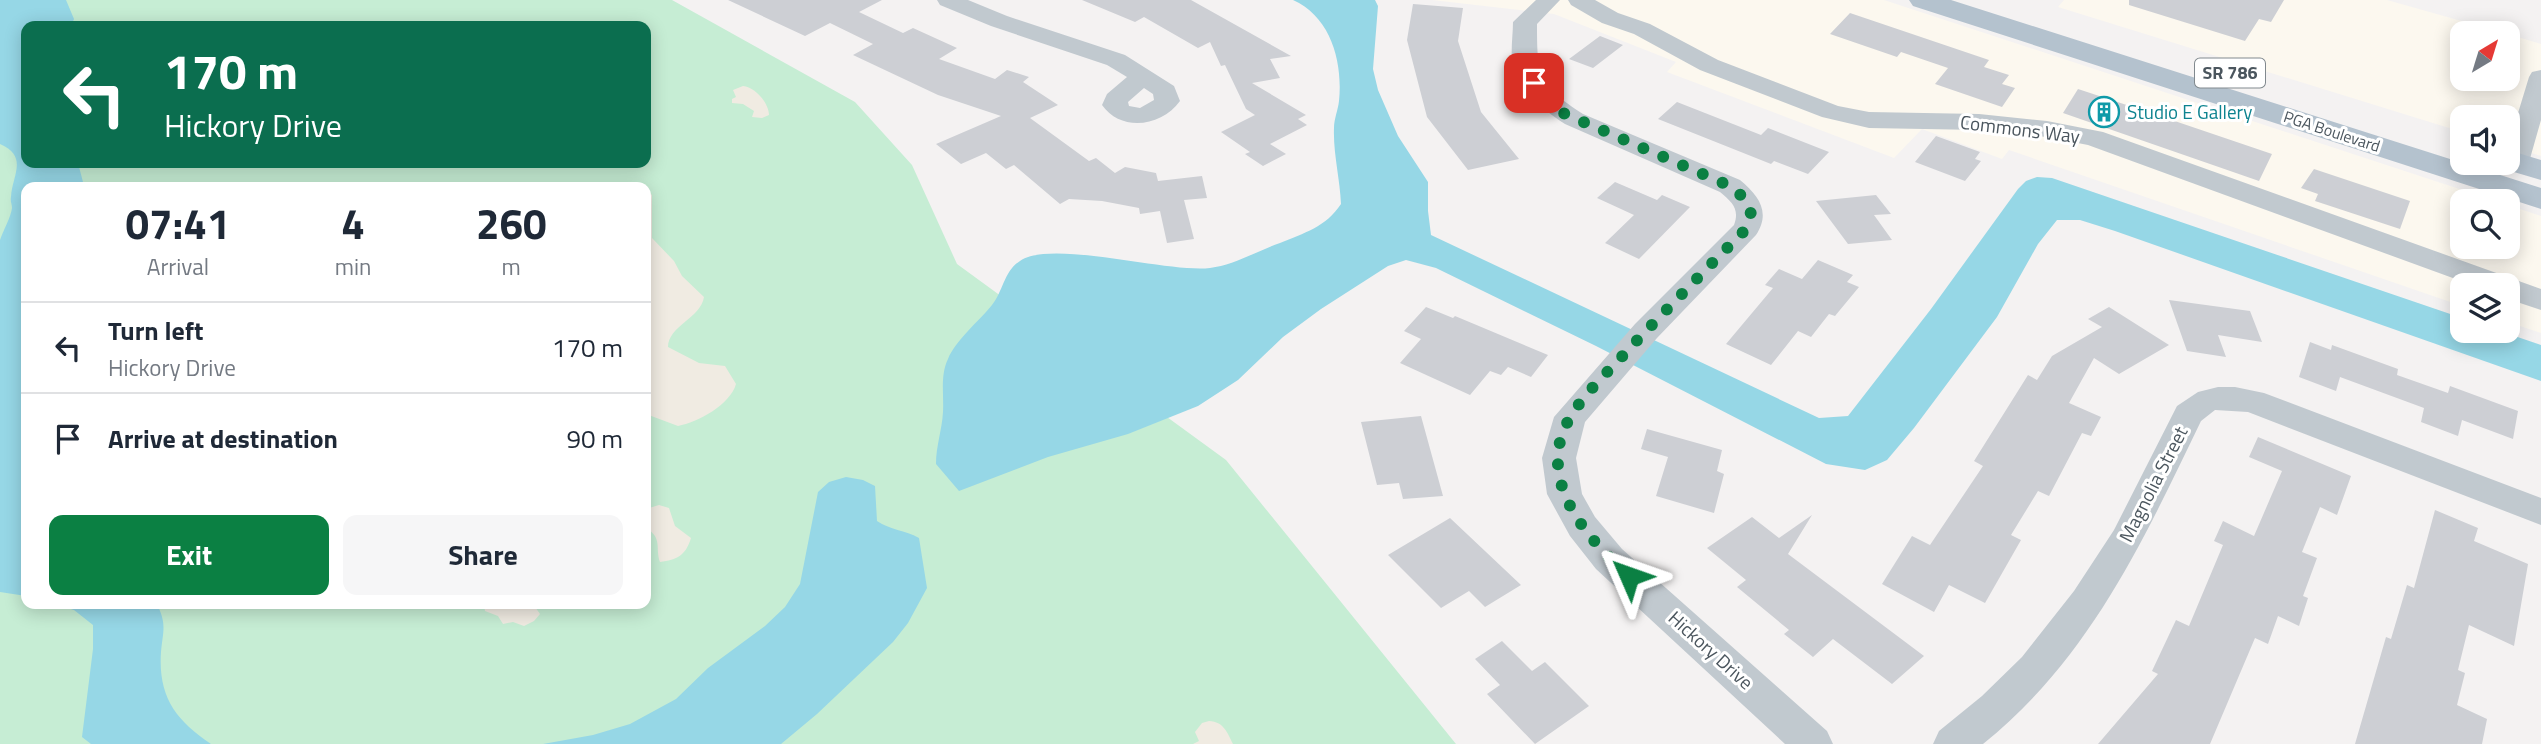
<!DOCTYPE html>
<html lang="en">
<head>
<meta charset="utf-8">
<style>
	body { margin:0; font-family:"Titillium Web",sans-serif; background:#f6f6f7; color:#1f2937; height:100vh; display:flex; flex-direction:column; font-size:26px; white-space:nowrap }
	* { box-sizing:border-box; margin:0 }
	p { font-size:23px; color:#747a83 }
	.icon { flex:none; width:38px; height:38px; fill:none; stroke:currentColor; stroke-width:2; stroke-linecap:round; stroke-linejoin:round }
	.map { position:relative; flex:1; overflow:hidden }
	.panel { position:absolute; left:21px; top:182px; width:630px; height:427px; display:flex; flex-direction:column; background:#fff; border-radius:14px; box-shadow:0 4px 18px #0003 }
	.panel>* { flex:none }
	.banner { position:absolute; left:21px; top:21px; width:630px; height:147px; border-radius:14px; box-shadow:0 4px 18px #0003; background:#0b6e4f; color:#fff; overflow:hidden }
	.needle { width:46px; rotate:38deg }
	.controls { position:absolute; left:2450px; top:21px; display:grid; gap:14px }
	.controls a { display:grid; place-items:center; width:70px; height:70px; border-radius:14px; background:#fff; box-shadow:0 4px 18px #0003; font-size:35px }
	.pin { position:absolute; display:grid; place-items:center; width:60px; height:60px; color:#fff; margin:-30px; border-radius:14px; box-shadow:0 4px 10px #0006 }
	.me { position:absolute; width:77px; margin:-38px; rotate:313deg; stroke-linejoin:round; filter:drop-shadow(0 0 5px #0008) }
	.turn { display:flex; align-items:center; gap:24px; height:147px; padding:0 28px; font-size:32px }
	.turn .icon { width:91px; height:91px; stroke-width:2.5 }
	.turn b { display:block; font-size:49px; line-height:60px }
	.eta { display:flex; justify-content:space-evenly; align-items:center; height:119px; text-align:center }
	.eta b { font-size:42px; font-weight:700; line-height:49px }
	.action { display:flex; gap:14px; margin-top:auto; padding:14px 28px }
	.action a { flex:1; height:80px; border-radius:14px; background:#0b8043; color:#fff; font-size:28px; font-weight:700; line-height:80px; text-align:center }
	.action a+a { background:#f6f6f7; color:#1f2937 }
	ul { padding:0; list-style:none }
	li { display:flex; align-items:center; gap:21px; height:91px; padding:0 28px; border-top:2px solid #e0e1e3 }
	li div { flex:1 }
	li b { display:block; font-size:26px }
	li em { font-style:normal }
	.map>svg:first-child { display:block }
</style>
</head>
<body>
<div class="map">
<svg width="2541" height="744" viewBox="0 0 2541 744">
	<rect width="100%" height="100%" fill="#f4f2f2"/>
	<path fill="#fcf8ef" d="M1432,0H1884L2496,201H2462V247H2508V205L2541,216V333L2508,322V285H2462V306L2009,150L2002,159L1922,129L1894,158L1667,72L1676,62L1554,14Z
		M2064,0H2387L2504,33H2462V79H2508V34L2541,44V156L2508,146V117H2462V132L2058,7Z"/>
	<path fill="#c6edd4" fill-rule="evenodd" d="M0,0H672L855,102L912,165L957,264L1226,460L1456,744H0ZM26,26H646V163H26ZM26,187H646V604H26Z"/>
	<path fill="#f0ebe2" d="M743,86C755,87 769,103 769,115L762,118L752,117L754,111L743,104L732,103V99L736,97L733,90Z
		M646,189L652,195V238L674,261L682,276L704,297C701,318 668,326 668,347L699,363L725,366L736,384C730,405 698,422 678,426L646,414Z
		M659,505L669,508L675,526L691,538C686,555 677,560 660,562C655,548 663,538 646,528V509Z
		M484,604H533L540,614L534,621L524,626L513,622L503,624L498,616L485,611Z
		M1209,721C1224,722 1227,732 1233,744H1193L1199,741L1195,732L1202,723Z"/>
	<path fill="#96d7e6" d="M0,0H66L74,19L71,26H26V163H78L83,182L82,187H26V596L0,592V240C3,231 11,217 12,208C12,204 10,201 11,197C12,175 29,157 0,144Z
		M1293,0H1375L1378,6L1373,69L1378,90L1398,136L1428,182V211L1431,235L1819,418L1848,416L1931,309L2018,189L2026,181L2037,177L2052,178L2462,318V331H2500L2541,345V381L2115,231L2080,220H2057L2038,244L1997,317L1914,428L1887,460L1865,470L1826,464L1596,346L1436,268L1406,260L1388,266L1321,309L1283,337L1238,380L1198,406L1128,434L1048,457L959,491L936,464C936,446 942,430 943,412C944,395 940,375 948,359C955,341 979,321 992,305C1003,292 1004,271 1020,261C1051,239 1167,273 1210,268C1234,265 1257,251 1280,243C1304,233 1326,227 1341,204C1340,179 1333,153 1334,128C1334,119 1338,110 1339,101C1343,62 1331,17 1293,0Z
		M846,477L863,480L875,486L877,521C890,530 905,530 919,538L927,588L908,623L893,642L817,714L781,744H543L593,735L630,724L676,699L708,668L765,626L785,607L800,584L818,492L829,482Z
		M55,604H157C167,625 163,630 161,652C158,696 175,720 211,744H91L82,737L93,649V625L74,610Z"/>
	<path fill="#cdcfd4" d="M728,0H882L859,12L903,33L913,28L957,48L939,59L995,79L1007,70L1029,77L1023,82L1058,105L1030,118L1089,161L1096,158L1115,173L1125,167L1156,173L1158,181L1202,176L1207,198L1184,200L1194,239L1167,243L1160,211L1140,214L1139,208L1102,201L1069,199L1060,204L1014,165L1006,169L986,153L961,164L936,144L1001,116L938,95L853,55L873,44L830,23L805,36Z
		M1082,0H1191L1291,56L1270,59L1280,78L1252,83L1306,115L1298,119L1307,125L1270,144L1286,154L1263,166L1245,154L1250,152L1221,132L1255,115L1246,109L1225,65L1221,66L1210,42L1198,48L1144,17L1135,22Z
		M2129,0H2284L2271,22L2259,19L2245,41L2129,5Z
		M1413,4L1463,8L1458,41L1481,112L1519,159L1468,170L1427,117L1407,40Z
		M1850,13L1989,60L1984,67L2009,75L2002,84L2015,88L2002,107L1935,84L1948,68L1901,52L1897,57L1830,34Z
		M1600,36L1623,45L1593,68L1569,59Z
		M2078,89L2157,115L2272,154L2259,181L2063,113Z
		M1677,102L1761,135L1768,128L1829,152L1808,174L1774,161L1771,164L1658,119Z
		M1936,136L1980,152L1975,159L1981,161L1965,181L1915,162Z
		M2314,169L2410,201L2400,229L2315,201L2318,194L2301,188Z
		M1615,182L1657,200L1662,195L1690,207L1639,259L1605,243L1634,215L1597,198Z
		M1876,195L1891,214L1874,215L1892,240L1848,244L1816,201Z
		M1818,260L1853,275L1847,282L1859,287L1835,316L1829,314L1811,337L1798,331L1771,365L1726,344L1773,288L1765,285L1779,269L1802,279Z
		M2169,300L2250,311L2262,342L2218,335L2226,357L2187,351Z
		M1426,307L1453,318L1455,316L1548,355L1531,377L1508,367L1501,375L1490,371L1470,395L1400,363L1421,339L1404,331Z
		M2109,307L2169,345L2119,374L2094,358L2069,403L2101,417L2091,436L2082,433L2049,496L2038,491L2011,535L2021,540L1985,603L1949,585L1934,612L1882,584L1912,536L1930,545L1983,466L1974,461L2028,375L2037,380L2052,356L2102,327L2088,319Z
		M2310,342L2331,350L2332,345L2398,369L2397,375L2448,393L2450,386L2518,411L2513,439L2462,420L2458,436L2421,422L2424,408L2340,377L2336,391L2299,377Z
		M1421,416L1443,496L1403,499L1399,483L1377,485L1361,422Z
		M1647,429L1722,450L1717,471L1724,474L1714,513L1656,496L1668,457L1641,449Z
		M2258,437L2351,476L2337,515L2320,507L2302,552L2317,558L2303,596L2308,598L2299,626L2278,616L2268,644L2255,638L2210,744H2098L2158,674L2152,671L2176,620L2189,626L2223,545L2214,541L2223,521L2254,536L2282,471L2249,457Z
		M2435,510L2478,528L2474,541L2528,564L2514,646L2469,625L2458,670L2465,673L2457,705L2487,719L2482,744H2355L2386,637L2391,639L2407,585L2414,588Z
		M1812,515L1788,554L1924,656L1892,684L1833,639L1813,657L1784,634L1789,630L1737,587L1746,580L1707,548L1752,517L1779,538Z
		M1450,518L1521,585L1485,607L1469,591L1441,608L1388,555Z
		M1502,641L1532,671L1545,662L1589,706L1535,744L1487,694L1500,685L1475,659Z"/>
	<g fill="none" stroke-linecap="round" stroke-linejoin="round">
		<path fill="#c1c9cf" fill-rule="evenodd" d="M937,0H968L1007,16L1125,55L1174,86L1180,101C1161,127 1121,132 1102,105L1107,94L1127,77L1107,65L991,26L940,5ZM1144,88L1153,94L1154,100L1140,108L1129,106L1128,102Z
			M1536,0H1560L1537,24C1537,74 1538,85 1583,114L1740,180C1759,196 1771,212 1756,235L1657,338L1585,422L1576,458L1582,494L1595,517L1622,549L1827,731L1833,744H1785L1596,569L1570,536L1547,494L1542,458L1554,417L1635,324L1734,225C1740,209 1732,202 1720,192L1565,124C1546,112 1519,91 1513,67C1510,54 1513,35 1513,22Z
			M1568,0H1595L1618,13L1650,24L1718,60L1838,106L1869,112L1979,114L2047,121L2103,132L2541,289V310L2508,299V285H2472L2088,145L2047,137L1979,130L1869,128L1822,117L1700,70L1634,34L1602,23L1571,5Z
			M2541,70V120L2529,162L2525,168L2516,170L2507,168L2503,163H2508V146L2529,77L2532,72Z
			M2235,387L2264,393L2541,498V525L2248,412L2215,410L2201,421C2143,541 2090,658 1983,744H1933L1939,731L1982,696L2022,657L2074,591L2114,530L2177,406L2198,392L2218,387Z"/>
		<path fill="#b4c2ce" fill-rule="evenodd" d="M1909,0H1951L2541,188V209L1913,6Z
			M2508,150L2541,160V180L2497,167L2494,163H2508Z"/>
	</g>
	<g fill="none" stroke-linecap="round" stroke-linejoin="round">
		<path stroke="#0b8043" stroke-width="12" stroke-dasharray="0 21.6" d="M1534,83L1547,99L1563,113L1730,186C1745,198 1758,209 1746,229C1706,269 1666,310 1627,351C1608,372 1585,393 1571,416C1533,477 1585,537 1629,576"/>
	</g>
	<defs>
		<g id="building-ring" transform="scale(1.575)"><circle r="9.5" fill="#fff" stroke="#0f9aa8" stroke-width="1.5"/><path d="M-4-6H4V6H1V3H-1V6H-4ZM-2.5-4.3h1.7v1.8h-1.7ZM.8-4.3h1.7v1.8H.8ZM-2.5-1h1.7V.8h-1.7ZM.8-1h1.7V.8H.8Z" fill="#0f9aa8"/></g>
	</defs>
	<g fill-rule="evenodd">
		<use href="#building-ring" x="2104" y="112"/>
	</g>
	<g text-anchor="middle" stroke-width="6" stroke-linejoin="round" paint-order="stroke">
		<g font-size="16" fill="#4b565e" stroke="#fff">
			<text transform="translate(2332 131) rotate(18)" y="6">PGA Boulevard</text>
		</g>
		<rect fill="#fff" stroke="#81898e" stroke-width="2" x="2195" y="58.5" width="70" height="29" rx="5"/>
		<g font-size="18" font-weight="bold" fill="#4b565e">
			<text x="2230" y="79">SR 786</text>
		</g>
		<g font-size="19" fill="#0d838f" stroke="#fff" text-anchor="start">
			<text x="2127" y="119">Studio E Gallery</text>
		</g>
		<g font-size="19" fill="#4b565e" stroke="#fff">
			<text transform="translate(2020 129) rotate(7)" y="7">Commons Way</text>
			<text transform="translate(2153 484) rotate(-63)" y="7">Magnolia Street</text>
			<text transform="translate(1711 650) rotate(42)" y="7">Hickory Drive</text>
		</g>
	</g>
</svg>
<div class="controls">
<a><svg class="needle" viewBox="-14 -14 28 28"><path d="M0-13l5 13h-10z" fill="#e53935"/><path d="M0 13l5-13h-10z" fill="#747a83"/></svg></a>
<a><svg class="icon" aria-label="sound" viewBox="0 0 24 24"><path d="M4 9h4l5-4v14l-5-4H4zM17 9q2 3 0 6"/></svg></a>
<a><svg class="icon" aria-label="search" viewBox="0 0 24 24"><circle cx="10" cy="10" r="6"/><path d="M15 15l6 6"/></svg></a>
<a><svg class="icon" aria-label="layers" viewBox="0 0 24 24"><path d="M12 4l9 5-9 5-9-5zM3 14l9 5 9-5"/></svg></a>
</div>
<div class="pin" style="left:1534px;top:83px;background:#d93025"><svg class="icon" aria-label="arrive" viewBox="0 0 24 24"><path d="M6 21V4h12l-3 4 3 4H6"/></svg></div>
<svg class="me" style="left:1629px;top:576px" viewBox="-20 -20 40 40"><path d="M0-17L14 15 0 8-14 15z" fill="#0b8043" stroke="#fff" stroke-width="4"/></svg>
<div class="banner">
<div class="turn"><svg class="icon" aria-label="left" viewBox="0 0 24 24"><path d="M17 20v-9H6M10 6l-5 5 5 5"/></svg><div><b>170 m</b>Hickory Drive</div></div>
</div>
<section class="panel">
<div class="eta">
<div><b>07:41</b><p>Arrival</p></div>
<div><b>4</b><p>min</p></div>
<div><b>260</b><p>m</p></div>
</div>
<ul>
<li><svg class="icon" aria-label="left" viewBox="0 0 24 24"><path d="M17 20v-9H6M10 6l-5 5 5 5"/></svg><div><b>Turn left</b><p>Hickory Drive</p></div><em>170 m</em></li>
<li><svg class="icon" aria-label="arrive" viewBox="0 0 24 24"><path d="M6 21V4h12l-3 4 3 4H6"/></svg><div><b>Arrive at destination</b></div><em>90 m</em></li>
</ul>
<div class="action"><a>Exit</a><a>Share</a></div>
</section>
</div>
</body>
</html>
